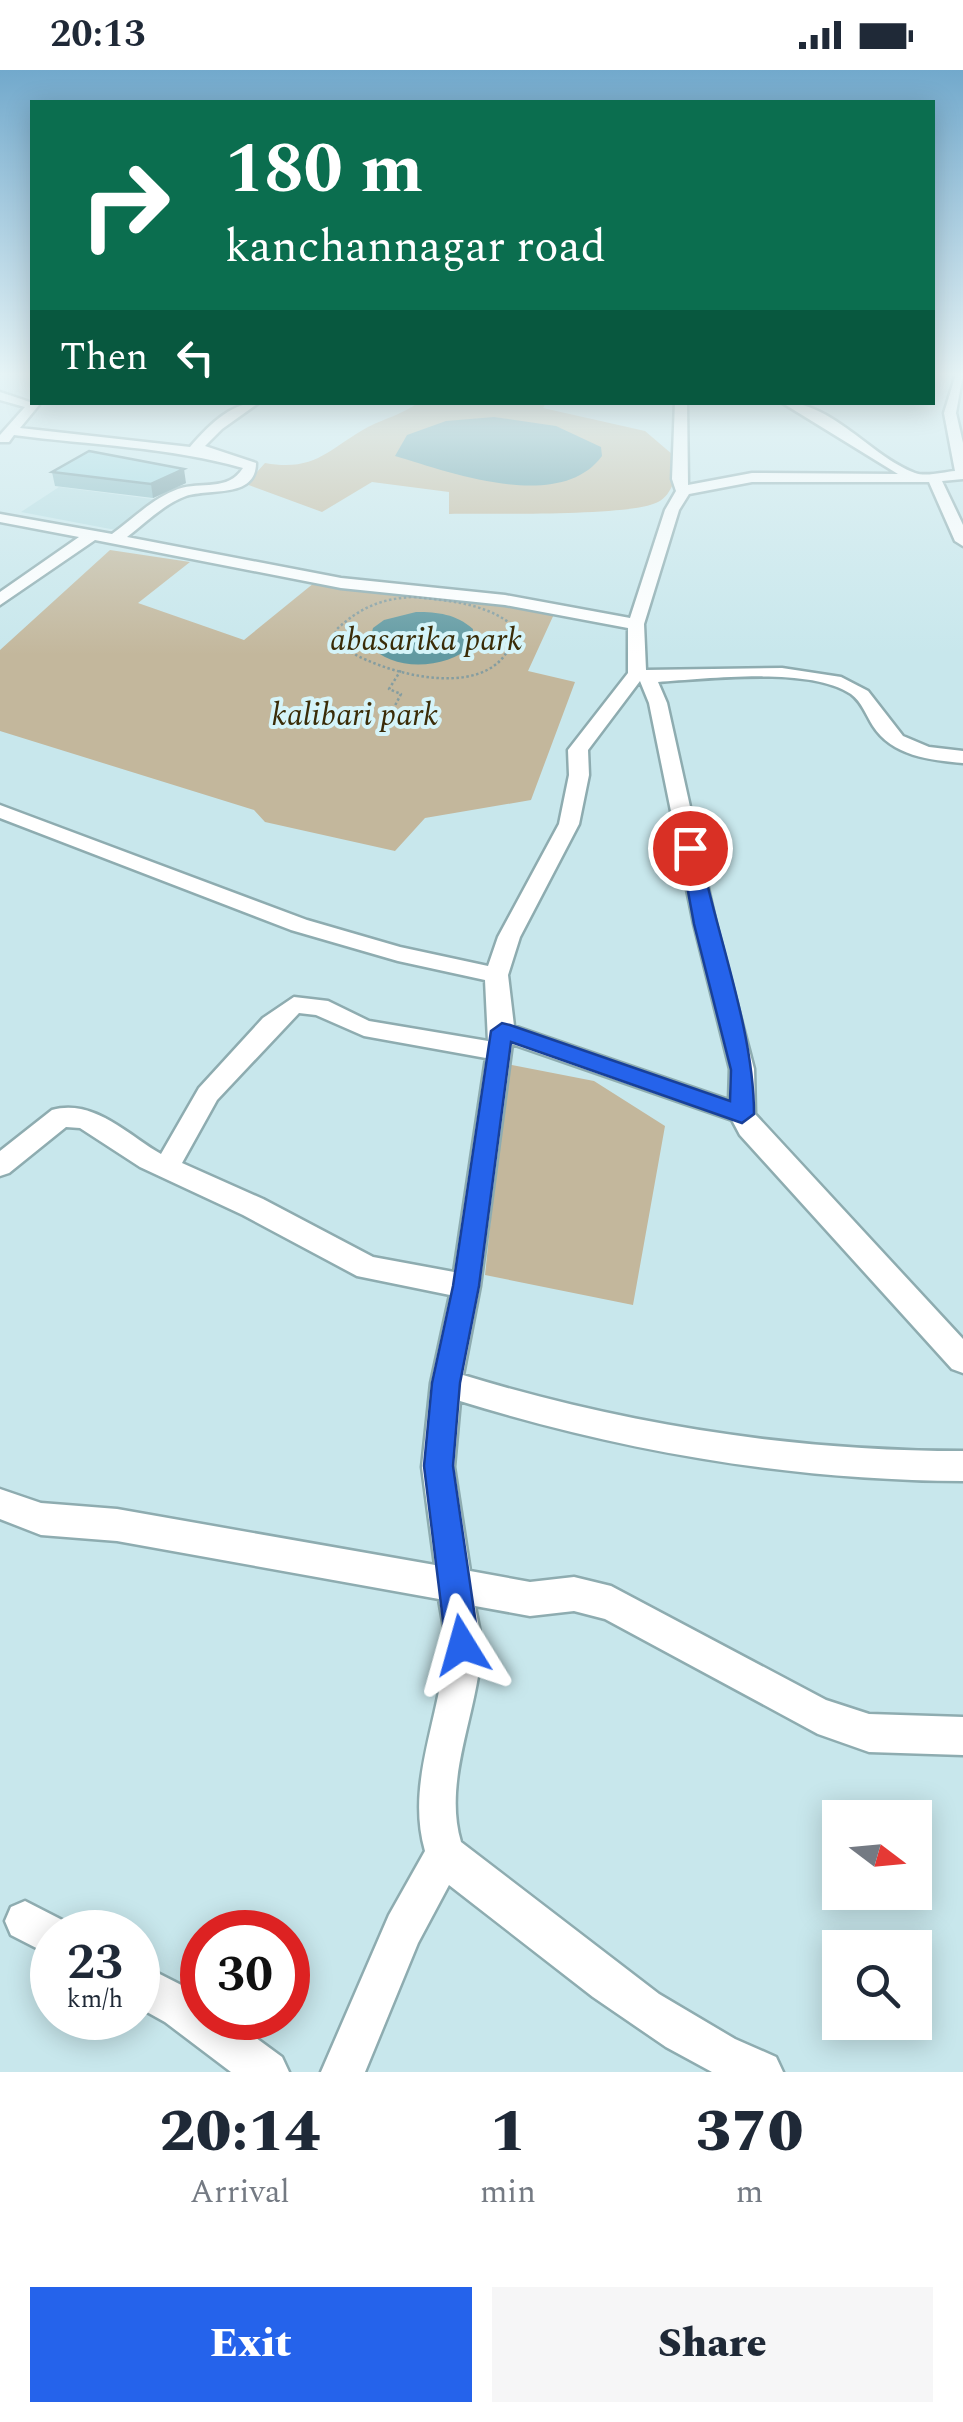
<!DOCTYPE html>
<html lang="en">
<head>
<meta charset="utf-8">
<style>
	body { margin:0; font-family:Spectral,serif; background:#f6f6f7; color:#1f2937; height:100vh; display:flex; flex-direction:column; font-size:38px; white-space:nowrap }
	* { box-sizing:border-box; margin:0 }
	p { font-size:32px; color:#747a83 }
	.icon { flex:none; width:55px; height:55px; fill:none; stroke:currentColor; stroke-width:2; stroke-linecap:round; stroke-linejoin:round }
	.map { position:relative; height:2002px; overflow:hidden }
	.panel { display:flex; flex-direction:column; background:#fff; flex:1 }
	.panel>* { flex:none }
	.banner { position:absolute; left:30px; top:30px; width:905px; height:305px; border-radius:0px; box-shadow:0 5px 25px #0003; background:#0b6e4f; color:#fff; overflow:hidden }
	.needle { width:65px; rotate:106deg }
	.controls { position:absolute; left:822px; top:1730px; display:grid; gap:20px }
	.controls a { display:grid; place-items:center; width:110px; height:110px; border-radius:0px; background:#fff; box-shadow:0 5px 25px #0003; font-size:50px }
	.speed { position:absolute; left:30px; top:1840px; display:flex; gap:20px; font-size:50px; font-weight:700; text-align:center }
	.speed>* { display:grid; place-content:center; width:130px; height:130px; border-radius:50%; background:#fff; box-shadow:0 5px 25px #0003; line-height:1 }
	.speed small { font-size:25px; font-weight:400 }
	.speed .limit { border:15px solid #d22; background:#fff; color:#111 }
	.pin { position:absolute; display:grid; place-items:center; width:85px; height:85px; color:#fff; margin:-42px; border:5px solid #fff; border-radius:50%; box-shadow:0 2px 10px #0007 }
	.me { position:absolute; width:110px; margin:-55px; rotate:352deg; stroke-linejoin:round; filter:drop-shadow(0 0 8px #0008) }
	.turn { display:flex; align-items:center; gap:35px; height:210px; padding:0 30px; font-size:45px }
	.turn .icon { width:130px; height:130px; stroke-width:2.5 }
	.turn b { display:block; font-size:70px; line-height:85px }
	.then { display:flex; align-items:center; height:95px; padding:0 30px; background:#0003; gap:20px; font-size:38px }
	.eta { display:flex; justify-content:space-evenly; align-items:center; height:170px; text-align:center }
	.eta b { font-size:60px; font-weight:800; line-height:70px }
	.action { display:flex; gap:20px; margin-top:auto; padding:20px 30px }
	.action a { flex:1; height:115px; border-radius:0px; background:#2563eb; color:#fff; font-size:40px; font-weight:800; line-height:115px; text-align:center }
	.action a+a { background:#f6f6f7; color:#1f2937 }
	.status { display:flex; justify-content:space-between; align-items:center; height:70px; padding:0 50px; background:#fff; direction:ltr }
	.status svg { height:28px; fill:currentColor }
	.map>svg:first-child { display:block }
</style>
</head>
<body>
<div class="status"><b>20:13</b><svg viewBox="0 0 49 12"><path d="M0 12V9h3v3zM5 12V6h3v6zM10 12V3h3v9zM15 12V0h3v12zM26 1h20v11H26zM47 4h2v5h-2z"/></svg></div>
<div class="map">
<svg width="963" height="2002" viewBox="0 0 963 2002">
	<rect width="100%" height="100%" fill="#c8e7ec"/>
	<path fill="#b3dbe1" d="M59,417L160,430L121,461L21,442Z"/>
	<path fill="#c3b79c" d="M419,332L546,333L543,338L645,361L686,396C672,406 674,424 658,432C630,447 488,443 449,444V422L372,412L322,442L246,414L265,393C316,402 328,379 368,357C386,348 403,344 419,332Z
		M110,480L190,492L138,533L244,570L314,513L555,542L528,601L575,612L531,730L425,748L395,781L265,752L254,740L0,661V580Z
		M507,994L594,1011L665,1056L633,1235L485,1205Z"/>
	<path fill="#6199a1" d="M494,347L556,356L601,377L602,386C560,443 452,403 395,386L407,365L446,351Z
		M416,542C438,542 456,544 473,559L472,576C446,599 392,603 369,574L373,558L384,550Z"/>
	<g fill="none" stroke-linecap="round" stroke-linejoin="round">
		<g stroke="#8eacb0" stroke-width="5">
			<path id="minor" d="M956,304H963L956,343L963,373V409L942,411L963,455V476L955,471L929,412H752L689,424L679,440L644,554L646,600L782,598L841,607L868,621L903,666L929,677L963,681V693C930,690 892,686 873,656C866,645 862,632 851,624C810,596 706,609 658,612L667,633L716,854L754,999L755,1044L963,1269V1303L952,1299L740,1065L732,1050L512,974L480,1216L463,1305C627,1355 791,1381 963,1381V1411C790,1410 625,1382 460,1331L454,1397L470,1501L530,1512L574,1507L611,1516L826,1630L869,1644L963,1647V1685L869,1682L818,1664L605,1549L574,1541L530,1546L475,1536C477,1549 481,1563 481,1575C480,1639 442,1708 461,1772L659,1924L735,1969L776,1987L783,2002H712L666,1977L593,1927L449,1815L418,1873L365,2002H321L389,1845L425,1781C405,1712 442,1645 445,1576C446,1561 441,1544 439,1529L117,1471L41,1465L0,1449V1419L41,1433L117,1439L435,1495L422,1397L431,1313L450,1225L357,1206L243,1145L140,1097L80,1058L66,1057L9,1103L0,1106V1081L52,1040C93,1028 128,1065 161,1084L199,1018L263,948L294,927L328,931L369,951L488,971L485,910L398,891L291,860L0,748V735L307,850L400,877L488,896L498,867L559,754L569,705L568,680L628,603V558L505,535L341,518L95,470L0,535V522L79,467L0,452V444L112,464C133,449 153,428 178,419C201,411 228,422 243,398C170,377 90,375 14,365L9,372H0V365L25,337L0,330V322L39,335L20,358L190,377C208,356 231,332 260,332L222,359L205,376L256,393C256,429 209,418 186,426C164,434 145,453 127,467L341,508L505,525L630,548L665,440L676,421L672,409L675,332H687L688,415L752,403L898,404L781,332C833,332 870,386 915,403C926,407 944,402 955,401L944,343ZM640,611L649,633L694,854L730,999L729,1030L514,956L508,905L520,867L579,754L589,705L588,680ZM299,943L316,945L364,966L486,988L454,1202L373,1187L263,1129L182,1093L217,1030Z
				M25,1831L66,1852L71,1862H52V1886L11,1865L5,1851L11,1837Z
				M138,1893L195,1922L202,1928V1948H229L282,1987L289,2002H231L165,1952L138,1937Z"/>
		</g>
		<path stroke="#859da0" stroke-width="2.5" stroke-dasharray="2.5 2.5" stroke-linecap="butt" d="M414,527C451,531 486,533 515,557C506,640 377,605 335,572L336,560C359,538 382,528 414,527Z
			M390,658L388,649L401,624L389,619L401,600"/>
		<use href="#minor" fill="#fff" fill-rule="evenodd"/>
	</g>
	<path fill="#87b9c1" d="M52,402L186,413L153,428L55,416Z"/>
	<path fill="#6e969d" d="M184,399L186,413L153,428L151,414Z"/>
	<path fill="#9dd7e0" stroke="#6e969d" stroke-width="2.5" d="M89,381L184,399L151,414L52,402Z"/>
	<linearGradient id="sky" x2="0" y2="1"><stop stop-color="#72a9cc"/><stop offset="0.52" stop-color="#e6f4f6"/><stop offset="1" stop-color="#e6f4f6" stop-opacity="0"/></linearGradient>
	<rect width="963" height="585" fill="url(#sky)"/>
	<path fill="#2563eb" stroke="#184099" stroke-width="2.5" d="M690,773L699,778C716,863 754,960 754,1044L742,1053L511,972L479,1216L460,1313L453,1396L479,1575L474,1587L462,1591L451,1587L446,1575L424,1396L432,1313L453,1216L491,961L502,953L510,955L730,1031L731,1000L694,854L680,778Z"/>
	<g text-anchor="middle" stroke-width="8" stroke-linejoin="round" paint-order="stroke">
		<g font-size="32" font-style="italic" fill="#3a2c08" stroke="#d5f4f9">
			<text x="426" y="580">abasarika park</text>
			<text x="355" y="655">kalibari park</text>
		</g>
	</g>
</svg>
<div class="controls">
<a><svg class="needle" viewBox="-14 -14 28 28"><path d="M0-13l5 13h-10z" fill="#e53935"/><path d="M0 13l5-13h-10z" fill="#747a83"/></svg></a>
<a><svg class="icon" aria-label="search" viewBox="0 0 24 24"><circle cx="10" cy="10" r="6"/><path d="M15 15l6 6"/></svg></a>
</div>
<div class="speed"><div>23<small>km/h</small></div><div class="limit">30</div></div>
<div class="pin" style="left:690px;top:778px;background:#d93025"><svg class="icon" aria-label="arrive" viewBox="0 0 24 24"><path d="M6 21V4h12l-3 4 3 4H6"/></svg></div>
<svg class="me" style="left:462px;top:1575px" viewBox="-20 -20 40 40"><path d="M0-17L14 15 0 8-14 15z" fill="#2563eb" stroke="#fff" stroke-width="4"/></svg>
<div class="banner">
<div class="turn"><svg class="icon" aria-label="right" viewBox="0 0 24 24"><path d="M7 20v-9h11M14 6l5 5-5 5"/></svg><div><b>180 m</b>kanchannagar road</div></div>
<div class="then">Then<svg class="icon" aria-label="left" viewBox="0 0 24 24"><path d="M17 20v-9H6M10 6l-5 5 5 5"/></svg></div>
</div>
</div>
<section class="panel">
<div class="eta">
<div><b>20:14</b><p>Arrival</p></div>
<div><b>1</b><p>min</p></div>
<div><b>370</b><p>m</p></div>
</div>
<div class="action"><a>Exit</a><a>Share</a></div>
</section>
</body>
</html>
